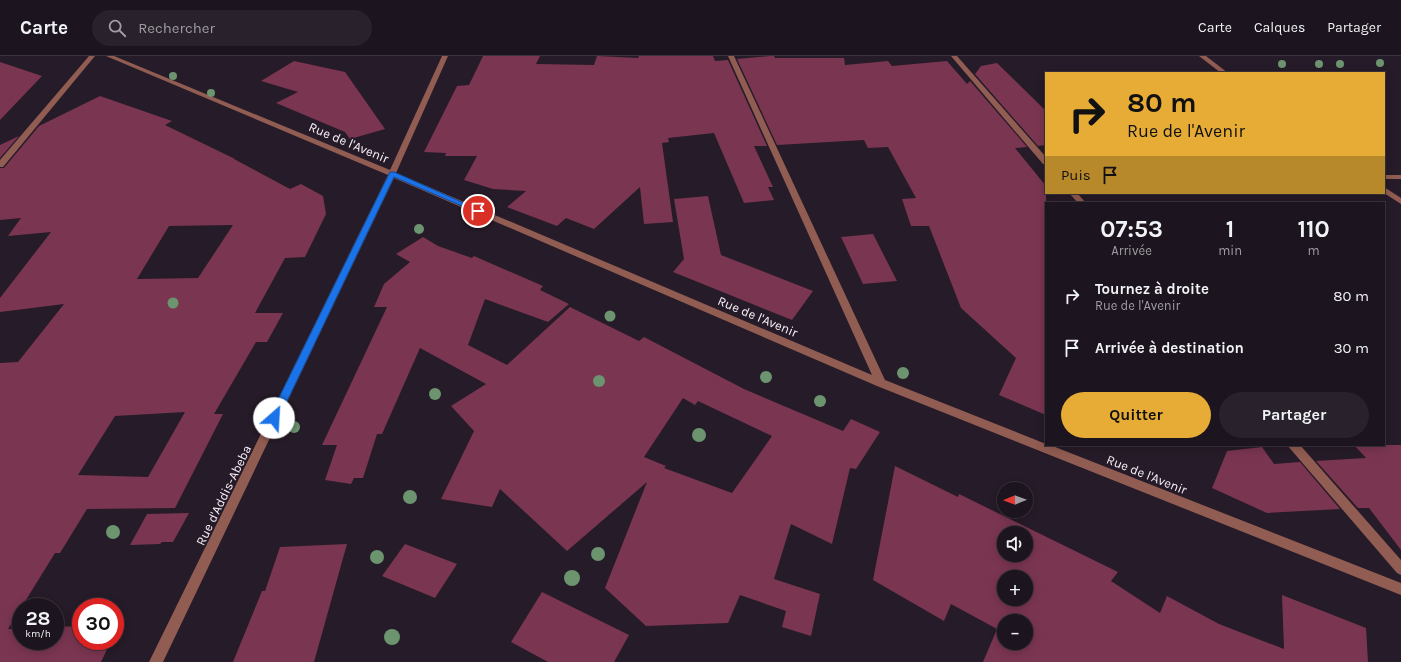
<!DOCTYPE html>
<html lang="fr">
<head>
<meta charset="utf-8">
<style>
	body { margin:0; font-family:Karla,sans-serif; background:#29212b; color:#f1f3f6; height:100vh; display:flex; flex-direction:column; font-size:15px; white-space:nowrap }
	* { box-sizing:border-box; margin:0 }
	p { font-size:13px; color:#a09ea4 }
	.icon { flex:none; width:22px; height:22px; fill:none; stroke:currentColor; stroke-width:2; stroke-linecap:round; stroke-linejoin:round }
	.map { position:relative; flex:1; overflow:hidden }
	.sheet { position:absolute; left:1045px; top:146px; width:340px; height:244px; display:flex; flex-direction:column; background:#1c141e; border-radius:0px; box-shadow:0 2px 10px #0003,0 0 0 1px #3a333c }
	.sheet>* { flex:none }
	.hud { position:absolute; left:1045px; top:16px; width:340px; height:122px; border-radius:0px; box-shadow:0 2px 10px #0003,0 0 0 1px #3a333c; background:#e6ac36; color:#111; overflow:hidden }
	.needle { width:26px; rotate:269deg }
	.fabs { position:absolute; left:997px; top:426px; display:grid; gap:8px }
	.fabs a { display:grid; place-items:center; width:36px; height:36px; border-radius:50%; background:#1c141e; box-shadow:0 2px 10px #0003,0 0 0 1px #3a333c; font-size:20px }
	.speed { position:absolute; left:12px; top:542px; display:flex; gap:8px; font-size:20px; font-weight:700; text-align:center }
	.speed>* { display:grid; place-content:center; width:52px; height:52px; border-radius:50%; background:#1c141e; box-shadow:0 2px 10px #0003,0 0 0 1px #3a333c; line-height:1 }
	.speed small { font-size:10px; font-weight:400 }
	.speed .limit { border:6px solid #d22; background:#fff; color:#111 }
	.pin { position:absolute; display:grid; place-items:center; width:34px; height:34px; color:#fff; margin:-17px; border:2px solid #fff; border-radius:50%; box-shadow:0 1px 4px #0007 }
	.me { position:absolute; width:44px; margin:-22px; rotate:26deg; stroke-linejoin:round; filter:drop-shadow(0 0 3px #0008) }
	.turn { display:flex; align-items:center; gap:14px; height:84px; padding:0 16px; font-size:18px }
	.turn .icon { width:52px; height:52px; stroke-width:2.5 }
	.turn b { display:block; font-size:28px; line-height:34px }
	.then { display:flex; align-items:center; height:38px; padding:0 16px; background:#0003; gap:8px; font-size:15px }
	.eta { display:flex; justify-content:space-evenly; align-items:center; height:68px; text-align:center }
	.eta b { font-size:24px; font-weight:700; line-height:28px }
	.action { display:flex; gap:8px; margin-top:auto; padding:8px 16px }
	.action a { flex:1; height:46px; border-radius:24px; background:#e6ac36; color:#111; font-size:16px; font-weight:700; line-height:46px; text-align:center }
	.action a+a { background:#29212b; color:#f1f3f6 }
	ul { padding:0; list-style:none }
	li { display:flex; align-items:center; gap:12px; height:52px; padding:0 16px }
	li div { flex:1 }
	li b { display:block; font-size:15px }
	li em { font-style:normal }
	header { display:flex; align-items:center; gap:24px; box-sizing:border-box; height:56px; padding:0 20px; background:#1c141e; border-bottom:1px solid #3a333c }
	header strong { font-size:19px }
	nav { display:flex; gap:22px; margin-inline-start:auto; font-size:14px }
	.search { width:280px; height:36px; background:#29212b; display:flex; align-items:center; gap:10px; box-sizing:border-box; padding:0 14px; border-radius:22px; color:#a09ea4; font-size:15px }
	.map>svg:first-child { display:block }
</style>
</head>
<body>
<header>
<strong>Carte</strong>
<div class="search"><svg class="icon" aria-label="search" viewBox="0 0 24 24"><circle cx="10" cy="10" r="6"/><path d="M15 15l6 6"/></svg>Rechercher</div>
<nav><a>Carte</a><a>Calques</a><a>Partager</a></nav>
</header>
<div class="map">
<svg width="1401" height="606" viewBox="0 0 1401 606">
	<rect width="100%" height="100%" fill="#261b28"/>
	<path fill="#7a3551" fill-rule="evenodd" d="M483,0H540L536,8L594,9L597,0L638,2L639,0H713L715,5L728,4L767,90H754L773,131H768L774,144L744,147L714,77L668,82L669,86L662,87L673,166L644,168L640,131L594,173L566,162L557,170L507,151L526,135L493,133L464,124L477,100H445L446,97L424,96L457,30L469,29Z
		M770,0H774L775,2H844L845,9L888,5L892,10L947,5L967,28L970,25L1027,91L1015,92L1046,130V359L999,339L1016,302L961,252L929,170H911L902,143L916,142L888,91L868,92L864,84L777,89L737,3Z
		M294,5L345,16L385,73L350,83L345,76L276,47L298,36L261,25Z
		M0,6L42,20L0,64Z
		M997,7L1046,55V89L1038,90L975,18L981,10Z
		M100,40L172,65L165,69L235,103H234L290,133L301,128L323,140L326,158L305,201L285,202L255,257H283L267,286H256L214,358H223L175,452L87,453L60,497H55L8,573H21V585H55V571L81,570V585H111L101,606H0V307L18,306L64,248L0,256V242L51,176L8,180L21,162L0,164V112H4L39,70ZM233,169L198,222L137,223L169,170ZM185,356L148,421L78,419L115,360Z
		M19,80L0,102V89Z
		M708,140L721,199L813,235L792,264L673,216L684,203L674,143Z
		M873,178L897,225L863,228L841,181Z
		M423,181L438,190L472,202L474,200L543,230L540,234L569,248L548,266L485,243L468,289L507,309L570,251L639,285L644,281L744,333L843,375L851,363L880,376L856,413L850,412L832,488L791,468L774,523L820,538L811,580L782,571L786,555L740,539L728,567L646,570L605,532L647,426L567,495L500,433L492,451L441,443L474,375L451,350L486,328L420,292L382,378H377L363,422H354L351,428L325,424L337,389H322L387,251H374L384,228L410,206L396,198ZM683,342L695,349L698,345L772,380L732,437L664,412L666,410L644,401Z
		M1354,389H1401V494L1369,452H1358L1316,405L1366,402Z
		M1262,391L1274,408L1300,406L1340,453L1267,457L1212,432L1227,395Z
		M895,410L958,441L959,438L1118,516L1111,525L1160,557L1167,540L1219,568L1284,593L1282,539L1366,572L1368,606H983L997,573L951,548L944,565L873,524ZM1004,477H1026V499H1004ZM1004,521H1026V543H1004ZM1004,565H1026V587H1004Z
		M189,457L173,486H162L160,488L130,489L147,458Z
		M347,488L314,606H233L262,535H265L280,491Z
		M405,488L457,508L435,542L382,520Z
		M542,536L629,579L614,606H548L511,586Z"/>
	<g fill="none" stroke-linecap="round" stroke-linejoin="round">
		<path fill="#915c52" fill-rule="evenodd" d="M89,0H95L3,111H0V104Z
			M106,0H114L390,114L442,0H448L396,117L872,319L728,0H734L885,324L1046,388V389H1050L1401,527V539L877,330L394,122L163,606H149L388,119Z
			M951,0H957L1046,101V108H1043Z
			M1199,0H1206L1228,17H1221Z
			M1384,119H1401V123H1384Z
			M1384,131L1401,142V148L1384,137Z
			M1069,137H1077L1086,147H1078Z
			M1287,389H1300L1401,504V519L1397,517Z"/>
	</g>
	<g fill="#6c946f">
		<circle cx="1380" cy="7" r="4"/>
		<circle cx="1282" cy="8" r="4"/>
		<circle cx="1319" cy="8" r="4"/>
		<circle cx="1340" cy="8" r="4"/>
		<circle cx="173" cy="20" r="4"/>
		<circle cx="211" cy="37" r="4"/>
		<circle cx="419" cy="173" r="5"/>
		<circle cx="173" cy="247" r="5.5"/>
		<circle cx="610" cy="260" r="5.5"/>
		<circle cx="903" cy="317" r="6"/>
		<circle cx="766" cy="321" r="6"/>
		<circle cx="599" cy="325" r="6"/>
		<circle cx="435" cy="338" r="6"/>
		<circle cx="820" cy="345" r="6"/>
		<circle cx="294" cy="371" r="6"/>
		<circle cx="699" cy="379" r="7"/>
		<circle cx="410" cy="441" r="7"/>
		<circle cx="113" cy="476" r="7"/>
		<circle cx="598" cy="498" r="7"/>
		<circle cx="377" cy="501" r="7"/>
		<circle cx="572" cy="522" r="8"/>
		<circle cx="392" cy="581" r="8"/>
	</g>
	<path fill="#1a73e8" stroke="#114b97" d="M390,116H394L482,155L478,157L476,156L394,121L279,362L278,365H271L269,362Z"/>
	<g text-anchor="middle" stroke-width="4" stroke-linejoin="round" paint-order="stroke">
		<g font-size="13" fill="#f7eff8" stroke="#261b28">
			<text transform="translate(349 86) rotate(23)" y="5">Rue de l'Avenir</text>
			<text transform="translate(758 260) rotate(23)" y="5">Rue de l'Avenir</text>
			<text transform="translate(1147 418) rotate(22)" y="5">Rue de l'Avenir</text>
			<text transform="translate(223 439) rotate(-64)" y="5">Rue d'Addis-Abeba</text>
		</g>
	</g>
</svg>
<div class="fabs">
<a><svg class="needle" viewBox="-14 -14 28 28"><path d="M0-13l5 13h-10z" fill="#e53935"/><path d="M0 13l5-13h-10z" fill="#a09ea4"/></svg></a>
<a><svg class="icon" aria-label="sound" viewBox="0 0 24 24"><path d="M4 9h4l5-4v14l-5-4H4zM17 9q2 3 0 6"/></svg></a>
<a>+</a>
<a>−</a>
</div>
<div class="speed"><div>28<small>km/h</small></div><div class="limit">30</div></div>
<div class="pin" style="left:478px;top:155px;background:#d93025"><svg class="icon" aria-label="arrive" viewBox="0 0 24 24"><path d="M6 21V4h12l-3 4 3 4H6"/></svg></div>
<svg class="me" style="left:274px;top:362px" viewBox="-20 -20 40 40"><circle r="19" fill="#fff"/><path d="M0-13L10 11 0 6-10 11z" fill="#1a73e8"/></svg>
<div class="hud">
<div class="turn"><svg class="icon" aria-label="right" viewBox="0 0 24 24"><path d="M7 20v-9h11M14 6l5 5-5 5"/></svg><div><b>80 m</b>Rue de l'Avenir</div></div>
<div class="then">Puis<svg class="icon" aria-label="arrive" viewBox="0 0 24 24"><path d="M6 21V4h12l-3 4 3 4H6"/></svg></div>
</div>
<section class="sheet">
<div class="eta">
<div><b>07:53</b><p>Arrivée</p></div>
<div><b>1</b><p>min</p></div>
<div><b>110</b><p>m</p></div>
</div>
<ul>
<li><svg class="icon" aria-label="right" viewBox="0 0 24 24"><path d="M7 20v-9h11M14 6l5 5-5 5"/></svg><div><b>Tournez à droite</b><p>Rue de l'Avenir</p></div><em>80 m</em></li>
<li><svg class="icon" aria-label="arrive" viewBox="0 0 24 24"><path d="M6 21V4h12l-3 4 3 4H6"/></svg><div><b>Arrivée à destination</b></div><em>30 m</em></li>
</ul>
<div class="action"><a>Quitter</a><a>Partager</a></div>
</section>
</div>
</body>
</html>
